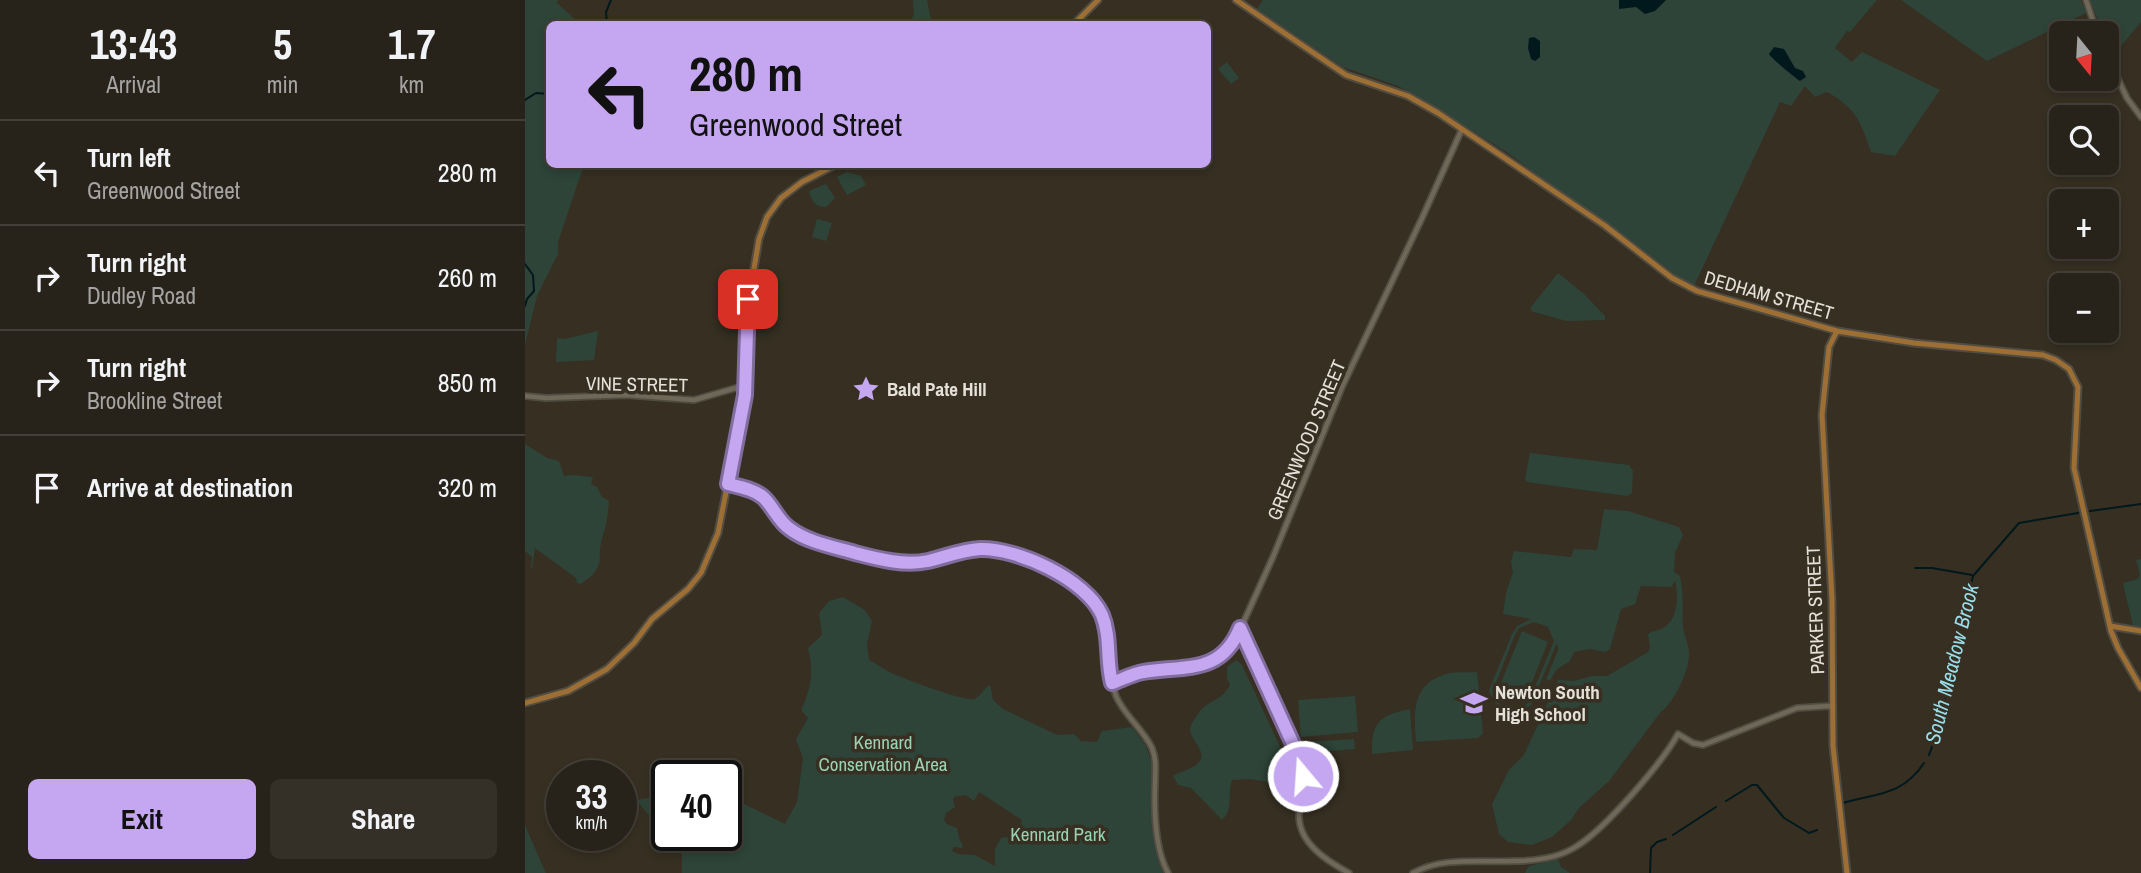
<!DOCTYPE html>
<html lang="en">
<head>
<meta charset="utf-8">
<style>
	body { margin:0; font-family:"Archivo Narrow",sans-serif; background:#342f27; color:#f1f3f6; height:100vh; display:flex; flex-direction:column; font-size:26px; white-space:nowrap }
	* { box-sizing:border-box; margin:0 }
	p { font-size:23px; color:#a5a4a2 }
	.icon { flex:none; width:38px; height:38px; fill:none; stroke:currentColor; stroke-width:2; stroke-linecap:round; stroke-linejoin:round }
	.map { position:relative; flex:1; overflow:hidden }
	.sheet { display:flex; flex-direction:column; background:#28231a; width:525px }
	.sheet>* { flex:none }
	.guide { position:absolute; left:21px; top:21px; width:665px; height:147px; border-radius:10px; box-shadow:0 4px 10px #0003,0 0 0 2px #444039; background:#c5a7f1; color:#111; overflow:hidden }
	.needle { width:46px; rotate:162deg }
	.fabs { position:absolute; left:1524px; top:21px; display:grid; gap:14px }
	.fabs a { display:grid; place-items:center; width:70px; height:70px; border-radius:10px; background:#28231a; box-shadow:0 4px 10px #0003,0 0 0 2px #444039; font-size:35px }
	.speed { position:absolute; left:21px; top:760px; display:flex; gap:14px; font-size:35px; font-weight:700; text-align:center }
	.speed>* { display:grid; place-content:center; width:91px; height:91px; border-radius:50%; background:#28231a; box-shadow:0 4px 10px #0003,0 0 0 2px #444039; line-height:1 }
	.speed small { font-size:18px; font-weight:400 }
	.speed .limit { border:4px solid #111; border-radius:10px; background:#fff; color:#111 }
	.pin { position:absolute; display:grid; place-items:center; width:60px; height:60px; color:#fff; margin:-30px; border-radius:14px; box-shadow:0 4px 10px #0006 }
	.me { position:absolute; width:77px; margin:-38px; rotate:342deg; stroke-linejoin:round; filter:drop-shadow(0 0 5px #0008) }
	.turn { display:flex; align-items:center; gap:24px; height:147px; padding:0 28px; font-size:32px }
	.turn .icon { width:91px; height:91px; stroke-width:2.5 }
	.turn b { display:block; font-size:49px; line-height:60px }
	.eta { display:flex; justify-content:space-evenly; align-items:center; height:119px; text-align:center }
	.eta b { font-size:42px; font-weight:700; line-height:49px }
	.button { display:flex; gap:14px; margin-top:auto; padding:14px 28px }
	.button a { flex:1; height:80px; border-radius:10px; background:#c5a7f1; color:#111; font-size:28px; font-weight:700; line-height:80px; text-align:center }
	.button a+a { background:#342f27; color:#f1f3f6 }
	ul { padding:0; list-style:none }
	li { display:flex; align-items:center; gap:21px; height:105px; padding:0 28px; border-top:2px solid #444039 }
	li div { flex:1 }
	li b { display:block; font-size:26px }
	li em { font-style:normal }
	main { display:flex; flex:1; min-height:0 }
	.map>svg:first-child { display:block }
</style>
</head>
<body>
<main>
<section class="sheet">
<div class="eta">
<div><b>13:43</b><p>Arrival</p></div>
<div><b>5</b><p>min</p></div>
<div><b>1.7</b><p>km</p></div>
</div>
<ul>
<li><svg class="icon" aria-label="left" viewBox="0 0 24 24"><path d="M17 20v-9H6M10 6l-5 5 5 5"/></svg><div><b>Turn left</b><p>Greenwood Street</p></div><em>280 m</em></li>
<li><svg class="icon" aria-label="right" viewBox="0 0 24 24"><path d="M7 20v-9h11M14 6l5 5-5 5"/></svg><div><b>Turn right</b><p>Dudley Road</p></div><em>260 m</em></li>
<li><svg class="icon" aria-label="right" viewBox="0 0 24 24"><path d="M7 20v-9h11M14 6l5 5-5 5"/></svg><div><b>Turn right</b><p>Brookline Street</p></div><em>850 m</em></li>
<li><svg class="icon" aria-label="arrive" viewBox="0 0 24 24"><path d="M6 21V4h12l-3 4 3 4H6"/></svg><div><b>Arrive at destination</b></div><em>320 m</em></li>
</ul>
<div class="button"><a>Exit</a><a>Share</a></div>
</section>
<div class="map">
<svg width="1616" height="873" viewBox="0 0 1616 873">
	<rect width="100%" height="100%" fill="#362f22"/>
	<path fill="#2e4438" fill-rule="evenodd" d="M0,0H33L32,3L55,24H24V164L59,165L33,242V254L12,296L0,345Z
		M388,0H402L407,24H383L389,15Z
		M738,0H1352L1325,32L1322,31L1310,48L1327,62L1337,52L1415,90L1370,156L1346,152C1336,122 1331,108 1302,92L1290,97L1280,86L1266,106L1255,102L1169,286L1156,279L1088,227L1038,194L983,153L899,100L873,86L818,67L732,9Z
		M1376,0H1556L1561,13L1462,61Z
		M1565,0H1616V22L1590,53L1585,51L1582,43V33H1578Z
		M702,62L714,78L706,84L693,69Z
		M322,172L336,176L341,185L322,195L312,177Z
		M301,184L310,198L301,207C289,207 287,201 284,191Z
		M292,219L307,223L301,241L287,237Z
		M1033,273L1059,294L1080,316V320L1041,321L1006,311V307Z
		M73,331L69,360L31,362L32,338L40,339Z
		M0,444L22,458L34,461L39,476L49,475L68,477L66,484L72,487L77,497L84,501C83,513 82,524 78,535C70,558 84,565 56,584L52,583L51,578L10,548L7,569L6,567L7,557L0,551Z
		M1005,453L1104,465L1108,471L1107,493L1102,496L1002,482L1000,479Z
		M1079,509L1103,511L1154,527L1158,535L1150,553L1149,572L1155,576C1159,593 1157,609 1158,626C1159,636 1164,644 1164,654C1164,672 1149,702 1135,713L1084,781L1054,808L1046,820L1027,837L1007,845L983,842L974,834L967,804L984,770L999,755L1033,680L1048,681L1067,676H1082L1123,652L1125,647L1123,634C1128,630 1133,631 1138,628C1153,620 1154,595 1150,581L1146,587L1116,586L1110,604L1096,609L1085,649L1081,652L1065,649L1049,652L1045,661L1031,670L1025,681L1021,679L1033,650L1032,643L1006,705C988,718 970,712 964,690L987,634L992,626L1006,619L978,614L981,593L988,572L986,562L989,551L1046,557L1049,549L1072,550ZM1009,622L1023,627L1029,641L1003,703C988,714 972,709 968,690L990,635L994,628Z
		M1616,559V626H1608L1598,583L1613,579L1615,574L1611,560Z
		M318,597L340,610L347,621L342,644L344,660C351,663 357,668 364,672C375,677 440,702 449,699C456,696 459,688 465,685L468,700L478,709L532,735L549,734L556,741L572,742L577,731L607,727L621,746L628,768L627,795L632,855L638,873H157V854L111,800L129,797L142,808V835H173L195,853L217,803L260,824L272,802L278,758L271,739L283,718L276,710C286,690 289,670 283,648L297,635L294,613L304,601ZM454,792L497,820L489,840L481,837L476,838L470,849V866L450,855L434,854L427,851L429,847L437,848L438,846L434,838L432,828L422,824L419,820L421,813L430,807L428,800L429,797L441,795L449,801Z
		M997,631L1023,642L1000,700L973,690Z
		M711,660L717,665L769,777L758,784L724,779L707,780C702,793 709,810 697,820L666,788L653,785L648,776C654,772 661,771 668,767C689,754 664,741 665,729C666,724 670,718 673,714C680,701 696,702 705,685L702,678V667Z
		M952,672L958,733L953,738L891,742C889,715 886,686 918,675C928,671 942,673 952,672Z
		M830,696L833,732L776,737L773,700Z
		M885,709L888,750L847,754C846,722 855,715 885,709Z
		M829,739L830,749L779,753V742Z
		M0,825L19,869L21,873H0Z
		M1033,859L1036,867L1045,873H1000L1004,866Z"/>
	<path fill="#01191d" d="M1094,0H1141L1130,11L1120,14L1111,7L1094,9Z
		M1009,37L1015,41V57L1010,61L1006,59L1003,48L1004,38Z
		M1249,47L1259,49L1270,68L1278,71L1281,77L1275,81C1268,76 1247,59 1244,54Z"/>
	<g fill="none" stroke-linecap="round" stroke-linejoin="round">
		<path stroke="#01191d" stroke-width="2" d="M82,24L81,12L86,0
			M0,100L11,93L24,94
			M0,264L8,275L9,291L2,299L0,306
			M1565,511L1616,504
			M1390,568H1407L1447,575
			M1404,755L1412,733L1448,576L1494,523L1553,513
			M1201,801L1227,785H1232L1259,818L1284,833L1292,830
			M1318,803C1352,793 1377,796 1399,763
			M1148,835L1191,807
			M1125,873L1126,848L1132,842L1141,839"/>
		<g stroke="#514c41" stroke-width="8">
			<path id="minor" d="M1561,0L1572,33
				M1582,56L1602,98L1616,117
				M0,396L21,398L102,395L169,400L221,385
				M203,483C214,486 228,489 237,497C250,507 255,523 269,532C287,543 328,553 349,558C366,562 385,565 402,562C421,558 439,549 459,549C502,550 569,583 581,628C587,651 582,673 591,696C599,715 618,729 627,748C632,761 630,771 630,784C629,811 630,849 643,873
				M715,628L776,765C779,783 775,797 774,814C773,843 802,861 824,873
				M711,639L723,650
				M587,683C598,679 607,674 618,672C649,667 689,672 709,643L748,557L817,387L898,216L937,129
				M888,873C919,856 956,863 989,861C1010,861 1034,858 1052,846C1080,829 1137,763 1153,734L1168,743L1178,745L1272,708L1304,706L1308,708"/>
		</g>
		<g stroke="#514c41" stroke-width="9">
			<path id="major" d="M711,0L821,75L883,96L913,113L1079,225L1147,278L1172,291L1312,331L1389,343L1518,355L1531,360L1544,369L1553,387L1549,468L1586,631L1593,648L1616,688
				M549,24L573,0
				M1312,331L1304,347L1297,415L1307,599L1308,746L1322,873
				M1585,626L1616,631
				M0,703L43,691L82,669L109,643L127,619L163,589L176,573L193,533L220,395L223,304L234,239L242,217L256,198L277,182L312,164"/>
		</g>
		<use href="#minor" stroke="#6f6758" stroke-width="4.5"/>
		<use href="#major" stroke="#9e6f34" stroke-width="5"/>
	</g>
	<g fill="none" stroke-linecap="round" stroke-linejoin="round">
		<g stroke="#806d9d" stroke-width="18">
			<path id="route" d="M223,299L220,395L203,484C215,487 228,489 238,497C248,506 253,521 265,529C282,542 309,547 330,553C353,559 379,566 403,561C420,557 437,550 455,549C492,548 561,579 577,615C586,637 581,660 587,683C598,679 607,674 618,672C660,665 696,675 715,628L768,744L778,776"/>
		</g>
		<use href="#route" stroke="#c5a7f1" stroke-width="12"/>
	</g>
	<defs>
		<g id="sight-bare" transform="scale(2.1)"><path d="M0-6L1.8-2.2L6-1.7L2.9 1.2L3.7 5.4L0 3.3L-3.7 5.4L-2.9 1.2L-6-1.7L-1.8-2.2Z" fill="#c5a7f1" stroke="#362f22" stroke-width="2.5" paint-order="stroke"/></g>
		<g id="school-bare" transform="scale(2.1)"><path d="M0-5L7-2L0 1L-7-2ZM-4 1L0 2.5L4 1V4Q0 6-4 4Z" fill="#c5a7f1" stroke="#362f22" stroke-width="2.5" paint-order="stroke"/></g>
	</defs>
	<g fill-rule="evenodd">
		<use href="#sight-bare" x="341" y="389"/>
		<use href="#school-bare" x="949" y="703"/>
	</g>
	<g text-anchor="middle" stroke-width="7" stroke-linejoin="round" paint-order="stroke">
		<g font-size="19" fill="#e5e1d9" stroke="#362f22">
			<text transform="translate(1244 295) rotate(16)" y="7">DEDHAM STREET</text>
			<text transform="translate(112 384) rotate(1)" y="7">VINE STREET</text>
			<text transform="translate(781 440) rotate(-67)" y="7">GREENWOOD STREET</text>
			<text transform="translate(1290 610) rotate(-92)" y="7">PARKER STREET</text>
		</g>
		<g font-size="19" font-weight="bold" fill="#e5e1d9" stroke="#362f22" text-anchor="start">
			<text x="362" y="396">Bald Pate Hill</text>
			<text x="970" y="699">Newton South<tspan x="970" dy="22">High School</tspan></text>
		</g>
		<g font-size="19" fill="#9bd2b3" stroke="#362f22">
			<text x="358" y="749">Kennard<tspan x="358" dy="22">Conservation Area</tspan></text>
			<text x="533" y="841">Kennard Park</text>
		</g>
		<g font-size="21" font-style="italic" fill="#99deeb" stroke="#362f22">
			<text transform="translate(1427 664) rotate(-76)" y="7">South Meadow Brook</text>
		</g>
	</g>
</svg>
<div class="fabs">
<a><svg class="needle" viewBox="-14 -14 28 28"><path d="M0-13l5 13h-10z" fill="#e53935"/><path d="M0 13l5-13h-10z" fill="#a5a4a2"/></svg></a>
<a><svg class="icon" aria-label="search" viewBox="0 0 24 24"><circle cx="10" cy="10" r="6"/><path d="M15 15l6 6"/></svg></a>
<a>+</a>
<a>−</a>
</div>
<div class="speed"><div>33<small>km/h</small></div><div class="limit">40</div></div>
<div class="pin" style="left:223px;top:299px;background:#d93025"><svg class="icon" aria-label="arrive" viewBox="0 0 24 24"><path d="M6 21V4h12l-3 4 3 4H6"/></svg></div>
<svg class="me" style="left:778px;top:776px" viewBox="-20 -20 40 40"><circle r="17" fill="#c5a7f1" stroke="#fff" stroke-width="3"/><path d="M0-11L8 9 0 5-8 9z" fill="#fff"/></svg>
<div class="guide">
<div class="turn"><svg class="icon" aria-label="left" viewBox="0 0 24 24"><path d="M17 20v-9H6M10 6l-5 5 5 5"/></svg><div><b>280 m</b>Greenwood Street</div></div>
</div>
</div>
</main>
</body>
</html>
